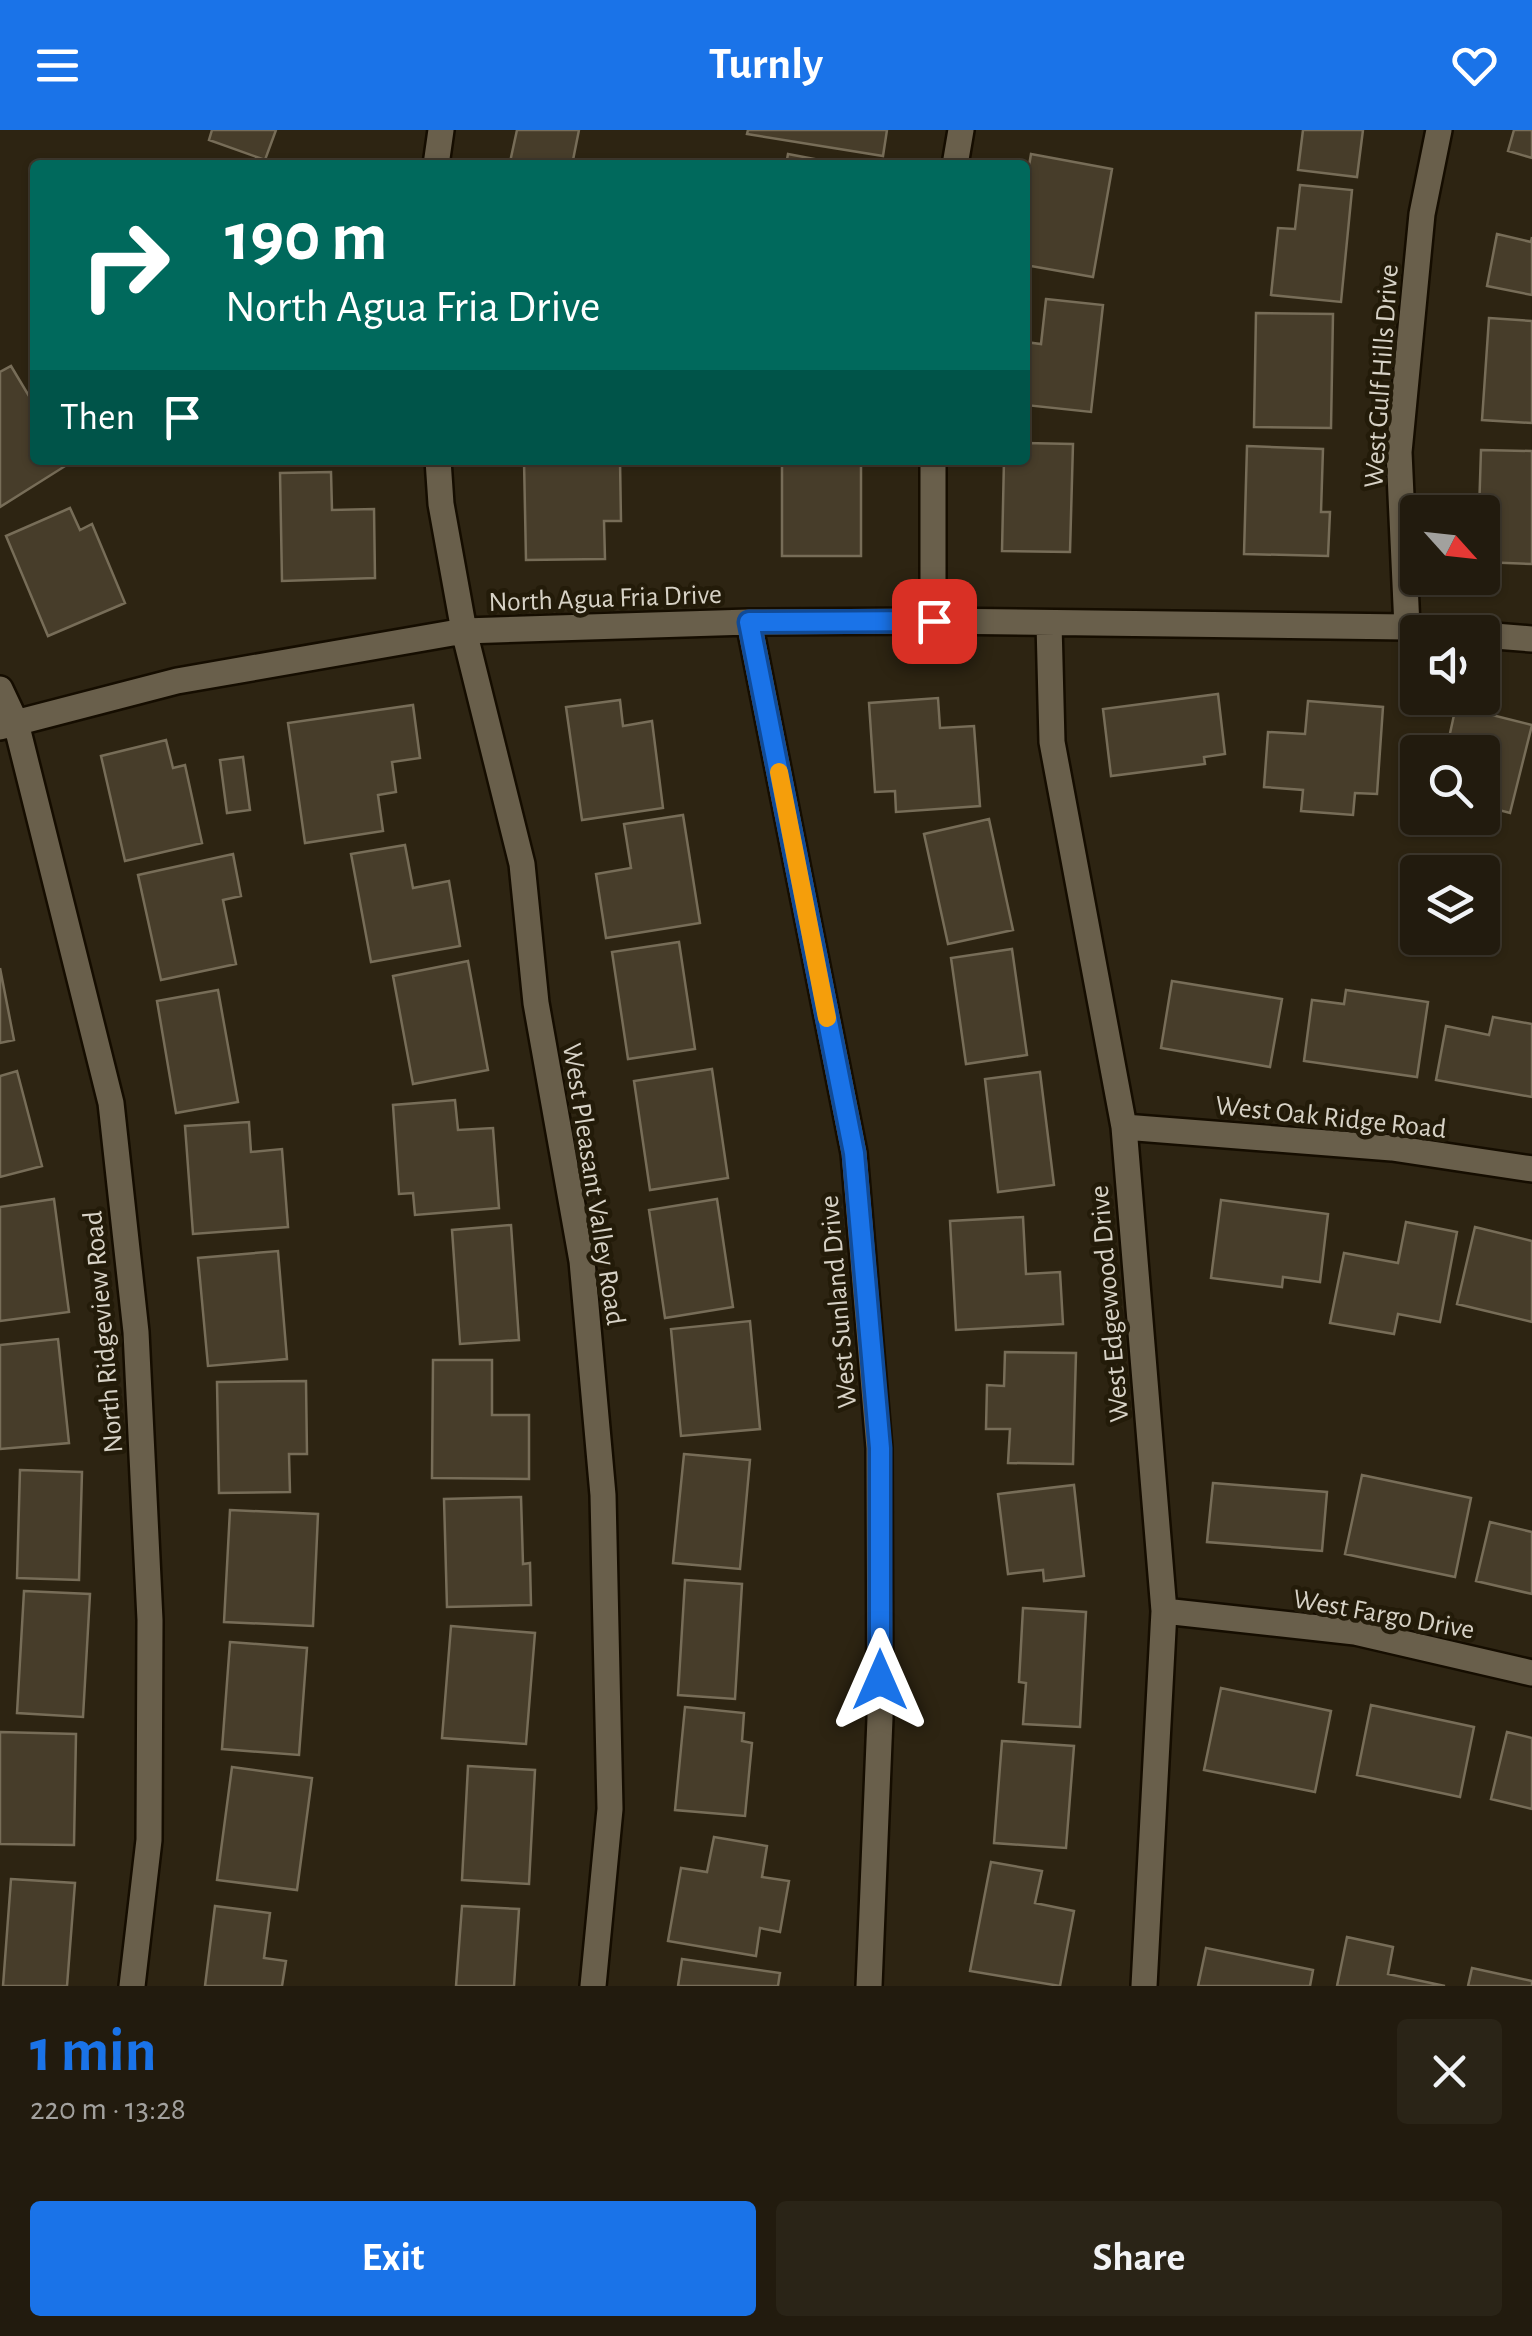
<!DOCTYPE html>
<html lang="en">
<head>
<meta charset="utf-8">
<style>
	body { margin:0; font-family:"Alegreya Sans",sans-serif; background:#2a2417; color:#f1f3f6; height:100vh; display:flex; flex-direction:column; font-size:38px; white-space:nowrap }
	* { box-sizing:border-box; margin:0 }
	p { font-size:32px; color:#a2a19e }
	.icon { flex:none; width:55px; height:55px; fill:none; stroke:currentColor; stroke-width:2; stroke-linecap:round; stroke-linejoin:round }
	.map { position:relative; height:1856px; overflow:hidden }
	.drawer { display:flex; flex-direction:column; background:#221b0e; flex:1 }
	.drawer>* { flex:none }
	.hud { position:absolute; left:30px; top:30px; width:1000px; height:305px; border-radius:10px; box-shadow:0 2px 8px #0004,0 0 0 2px #3f392e; background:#00695c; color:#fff; overflow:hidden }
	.needle { width:65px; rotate:117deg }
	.controls { position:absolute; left:1400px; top:365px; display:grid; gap:20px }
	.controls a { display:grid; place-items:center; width:100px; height:100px; border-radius:10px; background:#221b0e; box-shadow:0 2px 8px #0004,0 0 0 2px #3f392e; font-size:50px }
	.pin { position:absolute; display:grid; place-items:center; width:85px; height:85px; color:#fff; margin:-42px; border-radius:20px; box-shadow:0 5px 15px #0006 }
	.me { position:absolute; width:110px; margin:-55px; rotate:0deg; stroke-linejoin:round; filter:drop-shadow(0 0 8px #0008) }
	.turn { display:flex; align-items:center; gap:35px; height:210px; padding:0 30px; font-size:45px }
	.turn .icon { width:130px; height:130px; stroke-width:2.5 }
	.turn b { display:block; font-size:70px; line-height:85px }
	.then { display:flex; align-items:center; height:95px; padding:0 30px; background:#0003; gap:20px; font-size:38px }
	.round { display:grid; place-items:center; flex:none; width:105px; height:105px; border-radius:10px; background:#2a2417 }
	.overview { display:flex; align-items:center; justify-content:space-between; height:170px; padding:0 30px }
	h1 { font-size:60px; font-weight:700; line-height:75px; color:#1a73e8 }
	.primary-button { display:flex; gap:20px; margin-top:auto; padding:20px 30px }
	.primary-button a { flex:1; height:115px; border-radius:10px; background:#1a73e8; color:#fff; font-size:40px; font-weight:700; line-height:115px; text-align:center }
	.primary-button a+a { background:#2a2417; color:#f1f3f6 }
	header { display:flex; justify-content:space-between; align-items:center; height:130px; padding:0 30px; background:#1a73e8; color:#fff; font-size:45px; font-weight:700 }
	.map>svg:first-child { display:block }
</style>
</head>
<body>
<header><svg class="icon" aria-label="menu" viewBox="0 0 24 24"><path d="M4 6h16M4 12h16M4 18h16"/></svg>Turnly<svg class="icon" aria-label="heart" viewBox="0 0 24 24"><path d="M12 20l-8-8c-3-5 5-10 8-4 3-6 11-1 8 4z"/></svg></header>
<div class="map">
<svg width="1532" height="1856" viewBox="0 0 1532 1856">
	<rect width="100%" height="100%" fill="#2d2412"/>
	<path fill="#473d2a" stroke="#776d58" stroke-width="2.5" d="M212,0H276L265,30L209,10Z
		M517,0H579L572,35L510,32Z
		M748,0H887L883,26L747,4Z
		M1303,0H1363L1357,47L1298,40Z
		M1514,0H1532V28L1508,21Z
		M788,24L846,35H786Z
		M1031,24L1112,39L1093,147L1025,135V60Z
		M1300,55L1352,60L1341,172L1271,165L1278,98L1295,99Z
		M1497,104L1531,112L1532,107V165L1487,156Z
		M1046,169L1103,175L1091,282L1025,275V212L1041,214Z
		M1256,183L1333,184L1331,298L1254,297Z
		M1489,188L1532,191V293L1482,290Z
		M11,236L35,276V330H68L70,333L0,377V242Z
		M1025,313L1073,314L1070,422L1002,421L1004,330H1025Z
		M1247,316L1323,319L1321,382H1330L1328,426L1244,424Z
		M1481,320L1532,321V434L1482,432V382H1479Z
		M524,330H620L621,391H604L605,429L526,430Z
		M782,330H861V426H782Z
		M331,342L332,380L374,379L375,448L282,451L280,343Z
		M70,378L80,400L92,394L125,473L48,506L6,406Z
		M1218,564L1225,624L1204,627L1205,634L1111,646L1103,579Z
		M938,568L940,598L974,596L980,676L896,682L895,661L875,662L869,573Z
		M620,570L623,596L652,591L663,678L582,690L566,577Z
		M1308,571L1383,577L1377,664L1355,663L1353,685L1301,681L1303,660L1264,657L1268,602L1305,604Z
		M413,575L420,628L392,632L396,662L378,665L383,701L305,713L288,593Z
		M1456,576L1532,595L1510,683L1484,676L1482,683V622H1418V682L1403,679L1420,610L1447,617Z
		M166,610L173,638L185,635L202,713L125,731L101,626Z
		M243,627L250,680L227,683L220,630Z
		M683,685L700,793L606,808L596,744L631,738L624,694Z
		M989,689L1013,800L948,814L924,704Z
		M405,715L413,758L449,751L460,816L371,832L351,724Z
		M233,724L241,766L223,770L236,834L161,850L138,745Z
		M679,812L695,919L628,929L612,822Z
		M1012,819L1027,925L966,934L951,828Z
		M468,831L488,940L413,954L393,846Z
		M0,838L14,910L0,913Z
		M1172,851L1282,869L1270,937L1161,918Z
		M218,860L238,972L176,983L157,871Z
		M1346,860L1428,872L1417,947L1304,931L1312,870L1344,874Z
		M1493,887L1532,894V967L1436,950L1446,896L1489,905Z
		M712,939L728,1048L650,1060L634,951Z
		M17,941L42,1036L0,1047V946Z
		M1040,942L1054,1055L998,1062L985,949Z
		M455,970L458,1000L493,998L499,1078L415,1085L413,1063L399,1064L393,975Z
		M249,992L251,1022L282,1019L288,1097L193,1104L185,996Z
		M54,1069L69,1182L0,1191V1077Z
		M717,1069L733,1177L665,1188L649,1080Z
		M1221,1070L1328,1084L1320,1152L1283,1147L1282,1157L1211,1148Z
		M1023,1087L1026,1144L1060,1142L1063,1194L956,1200L950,1091Z
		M1406,1092L1457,1102L1440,1192L1398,1184L1394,1204L1330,1193L1344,1123L1398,1133Z
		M511,1095L519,1210L460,1214L452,1100Z
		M1475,1097L1532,1111V1192L1457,1174Z
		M278,1121L287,1229L208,1236L198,1128Z
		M750,1191L760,1299L681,1306L671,1199Z
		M58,1209L69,1313L0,1319V1215Z
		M1005,1222L1076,1223L1073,1334L1008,1333L1010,1299H986L987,1255L1004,1256Z
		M433,1230H492V1285H529V1349L432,1348Z
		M306,1251L307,1324H289L290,1362L219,1363L217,1252Z
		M684,1324L750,1330L740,1439L673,1433Z
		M20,1340L82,1342L79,1450L17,1448Z
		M1362,1345L1471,1368L1455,1447L1345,1424Z
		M1213,1353L1327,1362L1322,1421L1207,1412Z
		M1074,1355L1084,1446L1044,1451L1043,1440L1008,1444L998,1364Z
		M521,1367L523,1434L530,1433L531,1475L447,1477L444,1369Z
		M230,1380L318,1384L313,1496L224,1492Z
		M1490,1392L1532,1402V1464L1476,1451Z
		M685,1450L742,1454L735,1569L678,1565Z
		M24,1461L90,1464L83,1587L17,1583Z
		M1023,1478L1086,1482L1080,1597L1023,1594L1026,1553L1019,1552Z
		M451,1496L535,1503L526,1614L442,1608Z
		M230,1512L307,1518L299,1625L222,1619Z
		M1221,1558L1331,1581L1315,1662L1204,1640Z
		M1371,1575L1474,1597L1460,1667L1357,1645Z
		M685,1577L744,1583L742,1611L752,1613L745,1686L675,1680Z
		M0,1602L76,1604L74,1715L0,1714Z
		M1507,1602L1532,1608V1679L1491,1669Z
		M1002,1611L1074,1616L1066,1718L994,1713Z
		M468,1636L535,1640L529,1754L462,1750Z
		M232,1637L312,1648L297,1760L217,1750Z
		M714,1707L767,1716L762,1747L789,1751L780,1802L760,1798L756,1826L668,1811L681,1738L707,1742Z
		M991,1732L1042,1741L1035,1773L1074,1781L1060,1856L970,1841Z
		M11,1749L75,1753L67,1856H3Z
		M215,1776L270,1783L264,1828L286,1831L282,1856H205Z
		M462,1776L519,1779L514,1856H456Z
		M1347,1807L1393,1817L1388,1844L1445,1856H1337Z
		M1206,1818L1313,1840L1310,1856H1198Z
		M682,1829L780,1843L778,1856H678Z
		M1472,1838L1532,1851V1856H1468Z"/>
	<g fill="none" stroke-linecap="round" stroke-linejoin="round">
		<g stroke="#150d00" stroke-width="30">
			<path id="minor" d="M436,35L441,0
				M955,35L961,0
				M438,330L441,374L464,501L522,734L536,873L582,1131L603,1365L610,1679L593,1856
				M933,330V491
				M749,492L854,1023L879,1318L880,1588L869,1856
				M1049,493L1052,612L1124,997L1164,1481L1144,1856
				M1407,497L1399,322L1422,84L1439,0
				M1482,505L1532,509
				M0,559L16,593L111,973L136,1202L150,1490L149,1710L132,1856
				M0,597L177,551L464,501L749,492L933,491L1407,497L1461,502
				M1124,997L1392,1018L1532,1039
				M1164,1481L1355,1502L1532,1543"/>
		</g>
		<use href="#minor" stroke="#695f4b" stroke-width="25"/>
	</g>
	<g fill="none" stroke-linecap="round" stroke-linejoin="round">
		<g stroke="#114b97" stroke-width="25">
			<path id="route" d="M880,1550V1318L854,1023L749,492L934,491"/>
		</g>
		<use href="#route" stroke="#1a73e8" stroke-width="18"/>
		<path stroke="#f59e0b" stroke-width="18" d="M779,642L827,888"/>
	</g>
	<g text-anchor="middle" stroke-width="9" stroke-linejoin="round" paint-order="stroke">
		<g font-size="28" fill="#d7d2c6" stroke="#231b09">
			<text transform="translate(1380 246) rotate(-86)" y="10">West Gulf Hills Drive</text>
			<text transform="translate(605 467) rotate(-2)" y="10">North Agua Fria Drive</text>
			<text transform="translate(1331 986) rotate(6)" y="10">West Oak Ridge Road</text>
			<text transform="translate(595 1054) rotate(81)" y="10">West Pleasant Valley Road</text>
			<text transform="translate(837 1172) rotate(-95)" y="10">West Sunland Drive</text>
			<text transform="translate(1108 1174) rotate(-95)" y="10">West Edgewood Drive</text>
			<text transform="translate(102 1202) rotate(-95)" y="10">North Ridgeview Road</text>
			<text transform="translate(1384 1483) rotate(10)" y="10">West Fargo Drive</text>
		</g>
	</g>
</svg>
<div class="controls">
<a><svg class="needle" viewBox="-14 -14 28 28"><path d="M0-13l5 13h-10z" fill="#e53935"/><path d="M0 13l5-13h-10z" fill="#a2a19e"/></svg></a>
<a><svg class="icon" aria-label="sound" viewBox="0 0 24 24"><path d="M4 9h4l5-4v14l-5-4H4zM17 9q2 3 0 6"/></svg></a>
<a><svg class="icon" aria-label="search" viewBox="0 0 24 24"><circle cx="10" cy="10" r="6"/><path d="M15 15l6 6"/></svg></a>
<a><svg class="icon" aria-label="layers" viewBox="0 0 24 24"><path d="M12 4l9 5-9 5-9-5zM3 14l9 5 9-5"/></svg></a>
</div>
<div class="pin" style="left:934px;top:491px;background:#d93025"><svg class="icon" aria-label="arrive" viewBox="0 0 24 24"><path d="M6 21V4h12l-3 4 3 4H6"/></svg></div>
<svg class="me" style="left:880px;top:1550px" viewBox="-20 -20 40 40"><path d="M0-17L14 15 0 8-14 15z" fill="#1a73e8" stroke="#fff" stroke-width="4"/></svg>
<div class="hud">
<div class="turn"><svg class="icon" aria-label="right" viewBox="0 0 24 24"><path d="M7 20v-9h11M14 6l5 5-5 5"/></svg><div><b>190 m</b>North Agua Fria Drive</div></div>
<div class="then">Then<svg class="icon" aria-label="arrive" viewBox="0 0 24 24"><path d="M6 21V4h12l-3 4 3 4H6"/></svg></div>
</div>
</div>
<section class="drawer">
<div class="overview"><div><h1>1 min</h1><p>220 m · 13:28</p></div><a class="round"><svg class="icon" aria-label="close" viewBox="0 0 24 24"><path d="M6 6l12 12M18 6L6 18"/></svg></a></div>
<div class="primary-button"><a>Exit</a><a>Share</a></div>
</section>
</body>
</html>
